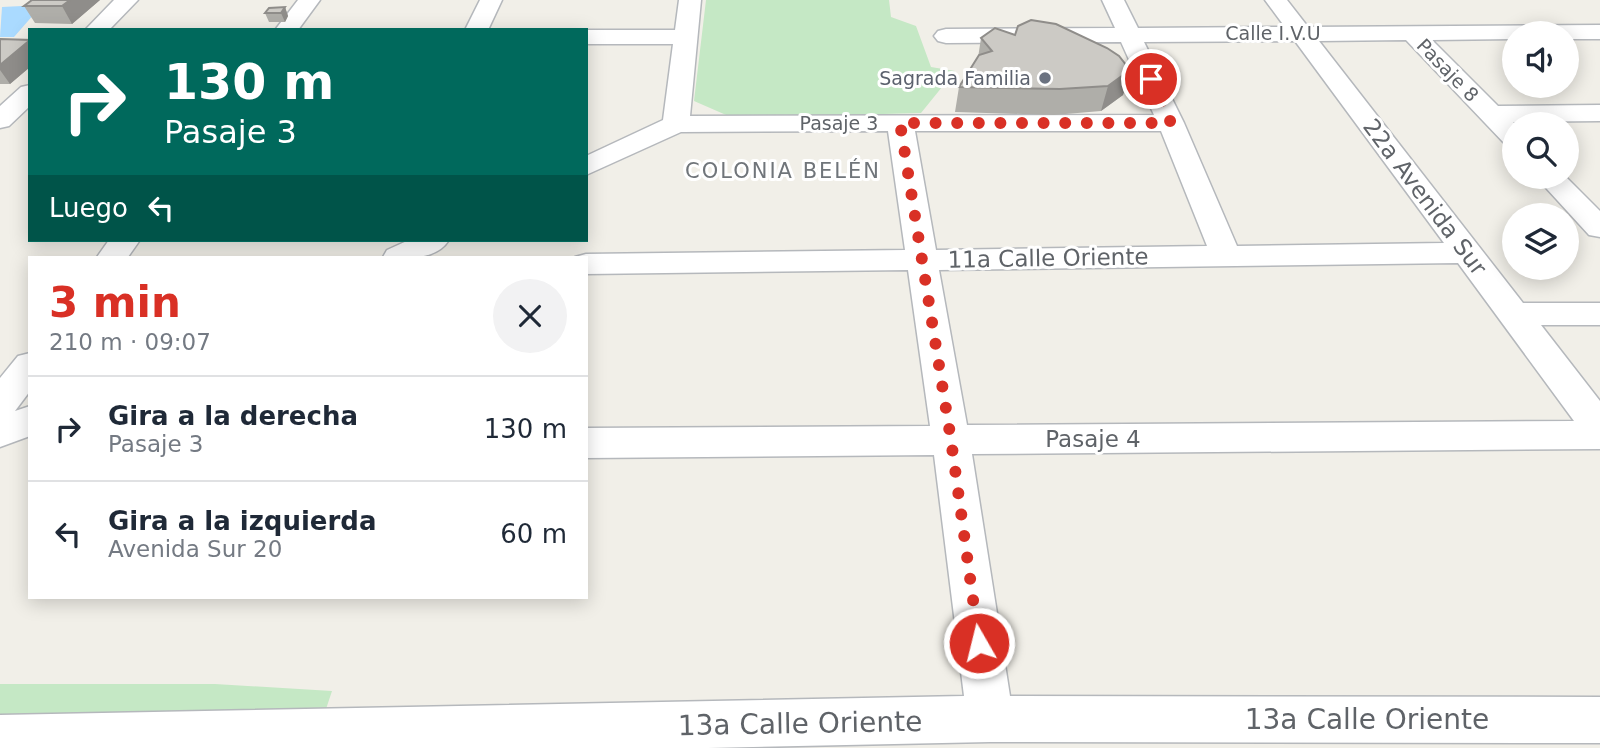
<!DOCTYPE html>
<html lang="es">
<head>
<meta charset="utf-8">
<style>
	body { margin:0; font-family:"DejaVu Sans",sans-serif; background:#f2f2f3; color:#1f2937; height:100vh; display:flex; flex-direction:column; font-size:26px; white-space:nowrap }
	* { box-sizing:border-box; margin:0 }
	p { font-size:23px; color:#747a83 }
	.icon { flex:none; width:38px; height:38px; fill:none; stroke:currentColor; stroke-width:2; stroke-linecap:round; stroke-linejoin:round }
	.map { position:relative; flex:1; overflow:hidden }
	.details { position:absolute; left:28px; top:256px; width:560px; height:343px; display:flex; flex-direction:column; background:#fff; border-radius:0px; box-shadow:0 4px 18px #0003 }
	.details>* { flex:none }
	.banner { position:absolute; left:28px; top:28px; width:560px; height:214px; border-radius:0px; box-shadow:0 4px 18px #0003; background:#00695c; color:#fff; overflow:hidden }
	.buttons { position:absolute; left:1502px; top:21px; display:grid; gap:14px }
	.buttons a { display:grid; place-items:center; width:77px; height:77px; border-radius:50%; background:#fff; box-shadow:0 4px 18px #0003; font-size:35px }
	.pin { position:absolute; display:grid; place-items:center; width:60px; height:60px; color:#fff; margin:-30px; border:4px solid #fff; border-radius:50%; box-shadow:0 2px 7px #0007 }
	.me { position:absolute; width:77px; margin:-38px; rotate:352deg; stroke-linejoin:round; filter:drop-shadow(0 0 5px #0008) }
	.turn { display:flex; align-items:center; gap:24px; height:147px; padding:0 21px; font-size:32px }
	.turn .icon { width:91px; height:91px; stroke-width:2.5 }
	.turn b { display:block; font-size:49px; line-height:60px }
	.then { display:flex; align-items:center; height:66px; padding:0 21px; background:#0003; gap:14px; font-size:26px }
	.round { display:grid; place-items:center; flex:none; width:74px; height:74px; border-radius:37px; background:#f2f2f3 }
	.summary { display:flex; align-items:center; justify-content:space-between; height:119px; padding:0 21px }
	h1 { font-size:42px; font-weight:700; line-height:52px; color:#d93025 }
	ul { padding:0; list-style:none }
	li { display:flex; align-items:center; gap:21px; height:105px; padding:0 21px; border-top:2px solid #e0e1e3 }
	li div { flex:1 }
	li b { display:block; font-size:26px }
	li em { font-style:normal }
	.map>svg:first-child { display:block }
</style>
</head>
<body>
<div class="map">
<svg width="1600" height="748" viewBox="0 0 1600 748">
	<rect width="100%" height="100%" fill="#f1efe8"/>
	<path fill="#c5e8c5" d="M706,0H889L891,17L916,26L931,67L955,71L921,113L733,118L694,101Z
		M0,684H215L332,691L313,748H0Z"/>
	<path fill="#aadaff" d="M42,5L14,37H0L2,7Z"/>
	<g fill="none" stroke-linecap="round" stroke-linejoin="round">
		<g stroke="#b5b8bc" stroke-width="3">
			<path id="minor" d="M114,0H138L109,30H85Z
				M298,0H320L298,30H275Z
				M480,0H502L488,30H465Z
				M679,0H701L690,116L1154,115L1121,42L946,43L938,41L934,36L938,31L946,29L1115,28L1102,0H1124L1138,28L1285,27L1265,0H1287L1308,27L1600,25V39H1566V33H1514V39L1432,40L1498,106L1600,105V121L1513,122L1515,124L1514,146L1505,144L1406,40L1319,41L1523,303H1600V325H1541L1600,401V449L972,454L1010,696L1600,697V743L990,742L708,748H0V715L964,696L934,455L586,458V428L930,426L908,270L586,274V257H575L586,254L905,250L888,131L681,132L586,175V156L663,120L673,44H586V30H675ZM1295,41L1444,243L1237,246L1184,123L1144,42ZM915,131H1161L1207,246L936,250ZM1458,263L1574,421L967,425L939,270Z
				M30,85V106L9,126L0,128V106L21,87Z
				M1536,177H1566L1600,211V237L1589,235Z
				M109,240H140L128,257H97Z
				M409,240H449C435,262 405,257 383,257L387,250Z
				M30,353V391L15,411L30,406V436L0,447V378L18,356Z"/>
		</g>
		<use href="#minor" fill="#fff" fill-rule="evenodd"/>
	</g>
	<path fill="#afaea9" d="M100,0L72,24L35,23L24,6Z
		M285,7L288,16L285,22H269L265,13Z
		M1015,35L1130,70L1123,95L1101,111L1054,115L955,112L959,87L978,58L981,38Z
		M0,39L30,40V67L10,84H0Z"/>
	<path fill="#8f8d8a" d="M70,0H100L72,24L62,6Z
		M285,7L288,16L285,22L281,13Z
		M30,40V67L10,84L0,70V65Z
		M1130,70L1123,95L1101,111L1108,86Z"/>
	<path fill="#cccac5" stroke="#8f8d8a" stroke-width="2" d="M32,0H70L62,6H24Z
		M285,7L281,13H265L269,8Z
		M1031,20L1056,24L1107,48L1119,56L1130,70L1108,86L1060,89L959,87L979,55L992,51L981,38L995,28L1015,35L1018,26Z
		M0,39L30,40L0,65Z"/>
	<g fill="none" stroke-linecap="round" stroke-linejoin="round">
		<path stroke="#d93025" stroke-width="12" stroke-dasharray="0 21.6" d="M979,643L951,440L900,123H1171L1151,79"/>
	</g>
	<circle fill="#6b7280" stroke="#fff" stroke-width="2.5" cx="1045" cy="78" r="7"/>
	<g text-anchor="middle" stroke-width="6" stroke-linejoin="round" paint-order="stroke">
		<g font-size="19" fill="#5f6368" stroke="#fff">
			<text x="1273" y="40">Calle I.V.U</text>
			<text transform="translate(1448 70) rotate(46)" y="7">Pasaje 8</text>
			<text x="839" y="130">Pasaje 3</text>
		</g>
		<g font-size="19" fill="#5b616d" stroke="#fff" text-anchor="end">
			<text x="1031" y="85">Sagrada Familia</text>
		</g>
		<g font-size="21" letter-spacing="2" fill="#70757a" stroke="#fff">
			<text x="783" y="178">COLONIA BELÉN</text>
		</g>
		<g font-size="23" fill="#5f6368" stroke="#fff">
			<text transform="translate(1425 197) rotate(53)" y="8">22a Avenida Sur</text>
			<text transform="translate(1048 258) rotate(-1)" y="8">11a Calle Oriente</text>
			<text x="1093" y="447">Pasaje 4</text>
		</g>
		<g font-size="28" fill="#5f6368" stroke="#fff">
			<text x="1367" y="729">13a Calle Oriente</text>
			<text transform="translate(800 723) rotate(-1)" y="10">13a Calle Oriente</text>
		</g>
	</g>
</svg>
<div class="buttons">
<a><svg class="icon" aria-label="sound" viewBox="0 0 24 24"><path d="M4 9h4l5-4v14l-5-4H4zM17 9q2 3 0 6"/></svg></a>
<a><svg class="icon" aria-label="search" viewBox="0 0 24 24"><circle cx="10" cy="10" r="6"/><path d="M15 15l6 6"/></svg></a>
<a><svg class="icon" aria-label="layers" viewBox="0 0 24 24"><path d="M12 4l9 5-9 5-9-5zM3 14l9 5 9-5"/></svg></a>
</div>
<div class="pin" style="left:1151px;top:79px;background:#d93025"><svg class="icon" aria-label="arrive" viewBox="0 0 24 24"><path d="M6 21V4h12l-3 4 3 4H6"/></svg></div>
<svg class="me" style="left:979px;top:643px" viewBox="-20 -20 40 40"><circle r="17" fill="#d93025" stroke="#fff" stroke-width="3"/><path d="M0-11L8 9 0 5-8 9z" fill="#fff"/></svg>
<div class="banner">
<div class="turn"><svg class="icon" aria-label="right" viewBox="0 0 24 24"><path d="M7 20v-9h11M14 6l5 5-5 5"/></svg><div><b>130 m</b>Pasaje 3</div></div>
<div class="then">Luego<svg class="icon" aria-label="left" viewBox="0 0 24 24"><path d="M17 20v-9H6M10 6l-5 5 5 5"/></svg></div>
</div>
<section class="details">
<div class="summary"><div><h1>3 min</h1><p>210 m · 09:07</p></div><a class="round"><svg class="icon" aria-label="close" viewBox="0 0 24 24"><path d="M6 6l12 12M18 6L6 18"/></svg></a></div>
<ul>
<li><svg class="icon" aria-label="right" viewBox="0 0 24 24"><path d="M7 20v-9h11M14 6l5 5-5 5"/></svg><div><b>Gira a la derecha</b><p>Pasaje 3</p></div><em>130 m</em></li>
<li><svg class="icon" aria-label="left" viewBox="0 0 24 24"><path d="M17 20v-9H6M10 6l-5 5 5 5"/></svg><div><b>Gira a la izquierda</b><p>Avenida Sur 20</p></div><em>60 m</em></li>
</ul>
</section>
</div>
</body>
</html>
